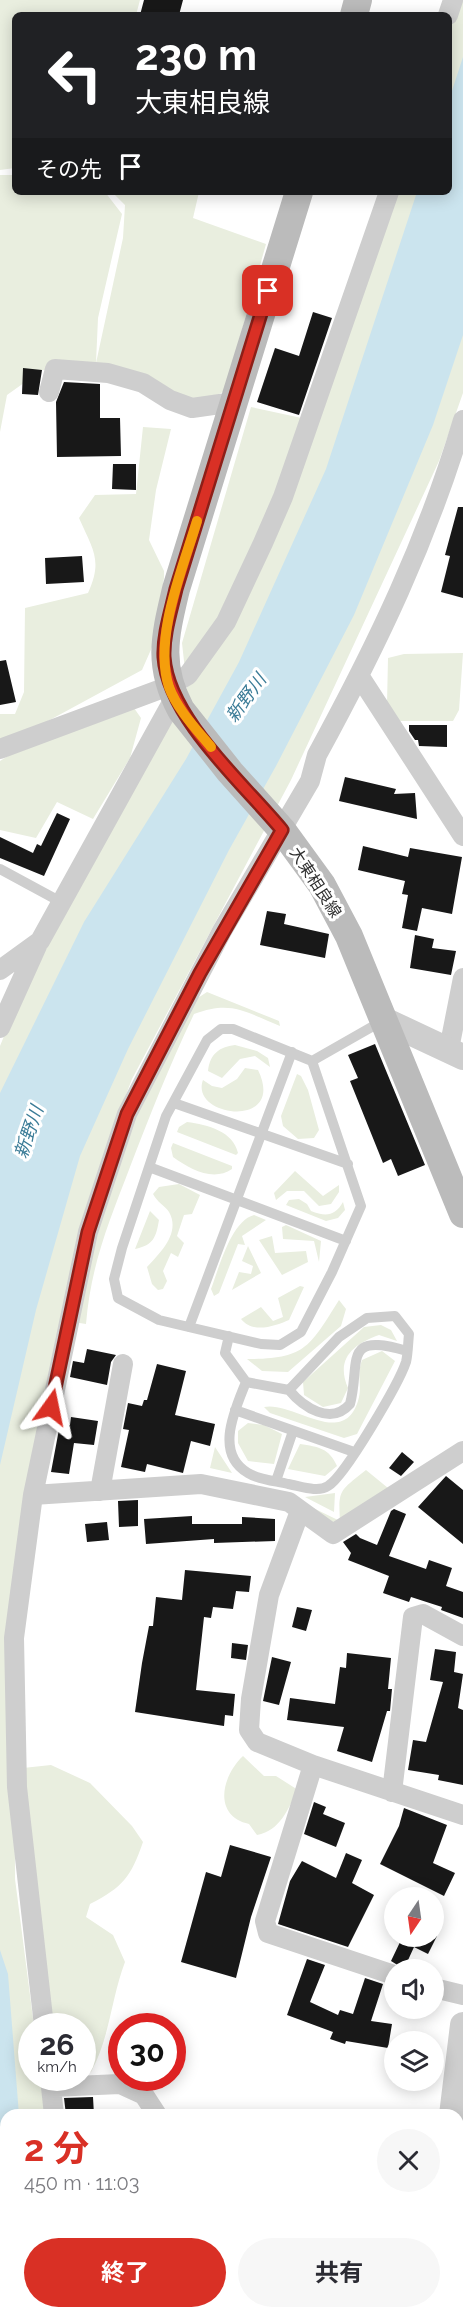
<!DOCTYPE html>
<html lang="ja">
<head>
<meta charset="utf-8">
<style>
	body { margin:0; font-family:Raleway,"Noto Sans JP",sans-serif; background:#f7f7f7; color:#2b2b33; height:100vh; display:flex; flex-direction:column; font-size:22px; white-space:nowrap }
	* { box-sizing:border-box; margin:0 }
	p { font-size:20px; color:#7c7c81 }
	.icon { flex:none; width:33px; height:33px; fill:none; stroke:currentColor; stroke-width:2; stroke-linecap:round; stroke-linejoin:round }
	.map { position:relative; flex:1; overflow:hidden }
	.drawer { position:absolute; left:0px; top:2109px; width:464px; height:210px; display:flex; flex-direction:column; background:#fff; border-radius:18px 18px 0 0; box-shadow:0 3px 15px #0003 }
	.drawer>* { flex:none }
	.guide { position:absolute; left:12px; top:12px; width:440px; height:183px; border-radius:9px; box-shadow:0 3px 15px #0003; background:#202124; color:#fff; overflow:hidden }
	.needle { width:39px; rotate:193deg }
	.fabs { position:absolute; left:384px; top:1887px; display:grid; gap:12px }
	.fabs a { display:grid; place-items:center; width:60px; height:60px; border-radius:50%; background:#fff; box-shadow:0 3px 15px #0003; font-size:30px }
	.speed { position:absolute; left:18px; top:2013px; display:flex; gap:12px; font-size:30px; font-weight:700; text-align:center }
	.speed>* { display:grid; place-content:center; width:78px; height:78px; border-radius:50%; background:#fff; box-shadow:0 3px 15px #0003; line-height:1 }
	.speed small { font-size:15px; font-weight:400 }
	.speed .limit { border:9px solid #d22; background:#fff; color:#111 }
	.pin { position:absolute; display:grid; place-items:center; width:51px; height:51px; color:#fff; margin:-26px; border-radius:12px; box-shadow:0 3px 9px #0006 }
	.me { position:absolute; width:66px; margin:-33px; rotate:12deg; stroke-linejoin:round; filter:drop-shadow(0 0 4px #0008) }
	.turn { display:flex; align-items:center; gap:21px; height:126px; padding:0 24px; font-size:27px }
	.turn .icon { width:78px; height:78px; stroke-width:2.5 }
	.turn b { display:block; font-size:42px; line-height:51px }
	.then { display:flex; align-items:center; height:57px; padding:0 24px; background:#0003; gap:12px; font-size:22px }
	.round { display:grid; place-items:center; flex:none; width:63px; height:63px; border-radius:32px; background:#f7f7f7 }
	.headline { display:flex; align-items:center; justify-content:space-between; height:102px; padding:0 24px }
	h1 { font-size:36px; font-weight:700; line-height:45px; color:#d93025 }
	.button { display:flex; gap:12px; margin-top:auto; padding:12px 24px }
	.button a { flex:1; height:69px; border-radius:36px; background:#d93025; color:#fff; font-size:24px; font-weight:700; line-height:69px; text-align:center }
	.button a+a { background:#f7f7f7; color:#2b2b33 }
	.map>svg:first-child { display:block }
</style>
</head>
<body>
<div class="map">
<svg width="463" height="2319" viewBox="0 0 463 2319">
	<rect width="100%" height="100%" fill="#fff"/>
	<path fill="#e9eedf" d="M0,0H140L136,15H15V168L0,170Z
		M455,0H463V393L439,461L291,780L132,1079L111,1134L14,1638L15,1879L34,2026H32V2078H41L46,2115H6V2313H60V2319H0V1046L40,948L187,688L182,643L251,407L311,420L391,192H448L449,19Z
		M0,175H15V192H105L122,214L98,318L96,363L123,238L125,205L112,192H199L193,218L266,244L225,391L199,404L96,368L42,370L7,395L0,432Z
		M143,427L171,429L156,490L149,540L164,571V578L153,645L142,670L0,747V714H15L24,692L25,608L88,593C103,560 93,550 79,518L95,495L136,494Z
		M463,653L459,710L453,721H393L387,704L388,658L404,654Z
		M134,708L141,718L130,758L93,819L57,802L36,838L0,830V761L19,749Z
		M207,992L279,1021L280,1026C245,1012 232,1000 194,1014C170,1064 150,1115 130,1167C109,1222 91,1264 86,1324L73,1322L81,1276L132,1118L184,1007Z
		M235,1045L257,1051L268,1058L270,1067L255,1056L240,1059L222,1078L208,1071C210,1054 219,1047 235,1045Z
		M245,1068L258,1070C287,1130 189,1117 203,1080L212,1086L222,1088L237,1079Z
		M297,1074L301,1076L308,1090L319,1130L314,1138L298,1139L283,1126L281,1116Z
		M187,1122C208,1125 233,1131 238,1153L236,1155L177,1132L179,1127Z
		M173,1143L232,1166V1169C213,1182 190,1169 173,1157L171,1148Z
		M295,1171L323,1196L339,1185V1192L331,1204L319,1206L304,1191H287L276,1200L274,1193Z
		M179,1184L200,1195L192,1214L184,1215L177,1236L184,1243L178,1257L171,1253L163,1271L167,1281L163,1289L158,1290L152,1284L147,1267C160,1253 181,1233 169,1212C165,1206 157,1202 153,1194L159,1187Z
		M299,1199L307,1204L311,1211C326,1217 335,1216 343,1202L345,1210L338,1218L326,1221L286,1205L289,1200Z
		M150,1211L159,1220C156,1237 154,1245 135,1249Z
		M254,1215L266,1220L242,1236L245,1245L238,1244L219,1293L214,1296L211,1289C219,1268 231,1221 254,1215Z
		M286,1225L321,1241L319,1262L314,1241L283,1239L282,1227Z
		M272,1236L275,1253L306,1251L308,1262L282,1275L259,1240Z
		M248,1246L261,1273L232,1290L239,1272L251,1274L253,1266L242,1261Z
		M300,1286L304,1287L289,1320C275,1326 253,1334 241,1319L261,1307L273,1321L283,1317L278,1298Z
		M339,1300L346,1309L341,1326L288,1372L262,1371L247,1359C305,1359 309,1348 339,1300Z
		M381,1325L391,1330L397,1341L379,1335C354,1344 335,1358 348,1388L341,1403L323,1407L304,1395L303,1382L364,1327Z
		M382,1351L395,1361L357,1434L344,1438L270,1413L264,1407C293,1401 343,1449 358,1401C363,1386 356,1376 362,1360Z
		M248,1423L264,1425L282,1434L274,1464L248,1461L238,1443V1431Z
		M300,1444C319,1447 329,1448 337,1466L325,1476L288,1469Z
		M215,1447L232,1473L210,1468Z
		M366,1470L388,1488L329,1531L289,1502L204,1475L276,1490L340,1521C338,1489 340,1491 366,1470Z
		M335,1493L334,1512L305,1497Z
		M243,1756L264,1776H276L298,1790C287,1810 281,1830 257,1835L249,1824C213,1816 221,1777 243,1756Z
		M51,1765L90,1783L132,1826L143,1842C131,1877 123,1887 90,1904L86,1917L113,1935L125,1962C111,1999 110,2037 91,2072L83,2074L82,2026H46L23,1768Z
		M63,2313H121L120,2317L63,2319Z"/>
	<path fill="#cbe4ee" d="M463,57V335L433,425L354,615L276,766L229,850L128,1049L80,1156L36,1310L0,1465V1093L84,922L186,759L239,662L326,469L417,192H448L449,100Z
		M0,1950L8,1974L19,2115H6V2313H20V2319H0Z"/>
	<path fill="#181818" d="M144,0H183L179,15H140Z
		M313,312L332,318L299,415L257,402L275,348L299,356Z
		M23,368L42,370L38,395L22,394Z
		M64,382L100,384V418H120L121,456L57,457L56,402Z
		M113,464H136V490L112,489Z
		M458,507H463V598L441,592L450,556L445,555Z
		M82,556L84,582L46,584L45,558Z
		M6,660L16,702L0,705V661Z
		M409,725H447V747L419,746L418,740H415L409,731Z
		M345,777L396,789L394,794L415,793L417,819L339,801Z
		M57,813L70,819L44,876L0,858V837L33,853L37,844L41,846Z
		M363,846L408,857L410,848L462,857L452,914L422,908L417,931L402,928L408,895L402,894L405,881L358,870Z
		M267,911L286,914L284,924L329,934L325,958L260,945Z
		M415,935L434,939L432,948L456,951L451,975L410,968Z
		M375,1044L425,1165L398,1176L391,1159L383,1163L350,1081L358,1078L348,1055Z
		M87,1349L116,1355L111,1362L107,1385L70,1377L73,1361L84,1363Z
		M157,1364L186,1371L175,1415L215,1424L210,1446L191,1441L183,1473L147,1464L145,1472L121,1467L129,1430L123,1429L128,1403L142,1406L144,1400H147Z
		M71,1417L98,1421L94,1445L74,1443L69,1474L51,1472L60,1424L70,1425Z
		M402,1452L414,1462L401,1476L389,1468Z
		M446,1476L463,1490V1544L418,1507Z
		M138,1500V1526L119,1527L118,1501Z
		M394,1509L406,1514L389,1556L426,1569L429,1560L452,1568L446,1586L463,1592V1618L441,1610L442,1607L411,1597L409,1602L383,1593L389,1576L348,1560L351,1553L343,1542L356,1534L360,1538L377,1545L391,1511Z
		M192,1516V1524H242V1517L275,1519V1541L214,1543V1539L146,1544L144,1519Z
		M107,1522L109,1540L87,1542L85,1524Z
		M185,1570L251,1576L249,1592L236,1591L233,1609L213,1607L211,1618L204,1617L196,1690L235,1694L233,1716L225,1715L224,1726L135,1712L142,1663L149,1626H153L156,1597L182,1600Z
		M297,1607L312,1610L306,1631L292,1627Z
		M232,1643L248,1645L246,1660L231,1658Z
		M435,1649L456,1652L454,1672L463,1674L458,1708L463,1710V1785L438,1780L439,1775L408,1770L413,1740L426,1742L443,1682L430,1680Z
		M347,1653L391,1658L388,1689H392L390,1711H387L372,1762L337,1751L344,1727L287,1720L290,1698L335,1704L340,1667L346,1668Z
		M272,1657L291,1662L279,1705L263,1701Z
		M314,1802L326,1807L323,1814L345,1823L336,1847L304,1834Z
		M404,1808L447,1825L433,1863L455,1873L444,1896L380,1864L399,1826Z
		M230,1845L271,1857L251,1917L236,1978L181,1962L206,1872L221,1877Z
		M346,1853L362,1860L352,1883L374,1895L348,1947L278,1924L290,1881L302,1861L336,1878Z
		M393,1936H437L428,1954L414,1947L404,1969L391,1961L401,1940Z
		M307,1959L325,1965L310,2002L338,2015L340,2010L353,2014L365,1978L383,1984L371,2021L392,2024L388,2048L346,2041L345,2044L330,2039L333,2032L287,2015Z
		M93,2097L94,2115H66L64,2098Z"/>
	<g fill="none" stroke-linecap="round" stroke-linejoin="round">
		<path stroke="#cecece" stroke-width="10" d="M0,869L61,902
			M312,1061L361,1206L332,1272L301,1332L280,1345L261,1344L159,1320L118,1298L114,1279L122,1248L166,1116L207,1040L221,1029H233L312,1061L384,1020
			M174,1103L348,1164
			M149,1167L346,1241
			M189,1327L292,1052
			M229,1336L225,1353L246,1382C235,1410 214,1453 248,1473C259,1480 276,1481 288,1484C300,1486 318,1493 328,1486C345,1476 399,1383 406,1362C408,1354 408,1343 409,1334L395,1316L367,1318L339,1337L289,1390
			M246,1382L289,1390C303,1407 331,1426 350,1404C361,1363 341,1331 407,1351
			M235,1410L354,1452
			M276,1481L293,1431"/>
		<path stroke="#cecece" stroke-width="20" d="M448,15L453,0
			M49,392L55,369L108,373L143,383L170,400L192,408L234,402
			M360,677L463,836
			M0,749L169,686L188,675L226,622L263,543L283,497L389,192
			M0,970L40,941L175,697
			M0,1028L37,946
			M449,1049L463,978
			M100,1491L123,1364
			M33,1495L201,1484L289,1502L333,1534L463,1451
			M300,1511L269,1595L251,1699L249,1730L257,1742L313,1765L463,1815
			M313,1765L265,1921L268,1933L394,1975
			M392,1792L413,1617L423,1614L463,1636
			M434,1988L463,1995
			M44,2026L17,1787L14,1638L33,1495L88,1232L127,1114L222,931L310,781L317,755C377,645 427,541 463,420
			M50,2078L54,2115
			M52,2087L120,2084L144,2095L157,2115
			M458,2232L463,2234
			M60,2313V2319
			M300,2313L321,2319"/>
		<path stroke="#cecece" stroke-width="26" d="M384,1020L463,1057
			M452,2115L463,2025
			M458,2285L461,2319"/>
		<path stroke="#bbb" stroke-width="28" d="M354,15L358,0
			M299,192L176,589C165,636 157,665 181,710L230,772L282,830L322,885L349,936L463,1214"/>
	</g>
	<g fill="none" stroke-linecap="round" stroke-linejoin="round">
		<g stroke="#8d1f18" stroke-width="15">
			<path id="route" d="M51,1407L88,1232L127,1114L200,973L282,830C244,784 168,718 164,657C163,635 171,611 176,589L268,291"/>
		</g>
		<use href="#route" stroke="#d93025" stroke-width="10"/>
		<path stroke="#f59e0b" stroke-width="10" d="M197,521C183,568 153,638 169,687C177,709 196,729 211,747"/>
	</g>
	<g text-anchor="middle" stroke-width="6" stroke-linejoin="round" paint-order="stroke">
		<g font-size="16" fill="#313131" stroke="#fff">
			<text transform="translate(316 882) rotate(57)" y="6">大東相良線</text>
		</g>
		<g font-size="18" font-style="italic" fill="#3b7c97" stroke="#fff">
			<text transform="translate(246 698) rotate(-54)" y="6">新野川</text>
			<text transform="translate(29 1132) rotate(-71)" y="6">新野川</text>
		</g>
	</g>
</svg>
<div class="fabs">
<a><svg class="needle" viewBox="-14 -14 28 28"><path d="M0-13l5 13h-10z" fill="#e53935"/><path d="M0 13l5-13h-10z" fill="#7c7c81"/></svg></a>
<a><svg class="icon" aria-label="sound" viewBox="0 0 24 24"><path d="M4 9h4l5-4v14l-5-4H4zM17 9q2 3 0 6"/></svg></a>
<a><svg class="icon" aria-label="layers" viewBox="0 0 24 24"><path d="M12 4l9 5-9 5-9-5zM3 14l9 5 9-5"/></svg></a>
</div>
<div class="speed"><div>26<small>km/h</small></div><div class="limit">30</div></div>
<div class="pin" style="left:268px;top:291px;background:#d93025"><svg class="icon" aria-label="arrive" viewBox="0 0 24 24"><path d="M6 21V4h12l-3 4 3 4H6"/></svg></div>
<svg class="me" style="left:51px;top:1407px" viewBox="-20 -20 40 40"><path d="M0-17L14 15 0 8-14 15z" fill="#d93025" stroke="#fff" stroke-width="4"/></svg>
<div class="guide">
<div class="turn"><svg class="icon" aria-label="left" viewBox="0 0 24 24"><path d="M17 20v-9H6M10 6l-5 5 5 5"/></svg><div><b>230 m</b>大東相良線</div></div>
<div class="then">その先<svg class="icon" aria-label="arrive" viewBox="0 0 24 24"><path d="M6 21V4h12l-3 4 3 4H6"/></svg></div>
</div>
<section class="drawer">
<div class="headline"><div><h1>2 分</h1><p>450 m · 11:03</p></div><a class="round"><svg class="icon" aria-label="close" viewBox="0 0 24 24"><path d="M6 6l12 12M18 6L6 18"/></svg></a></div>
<div class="button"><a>終了</a><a>共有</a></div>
</section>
</div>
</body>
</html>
